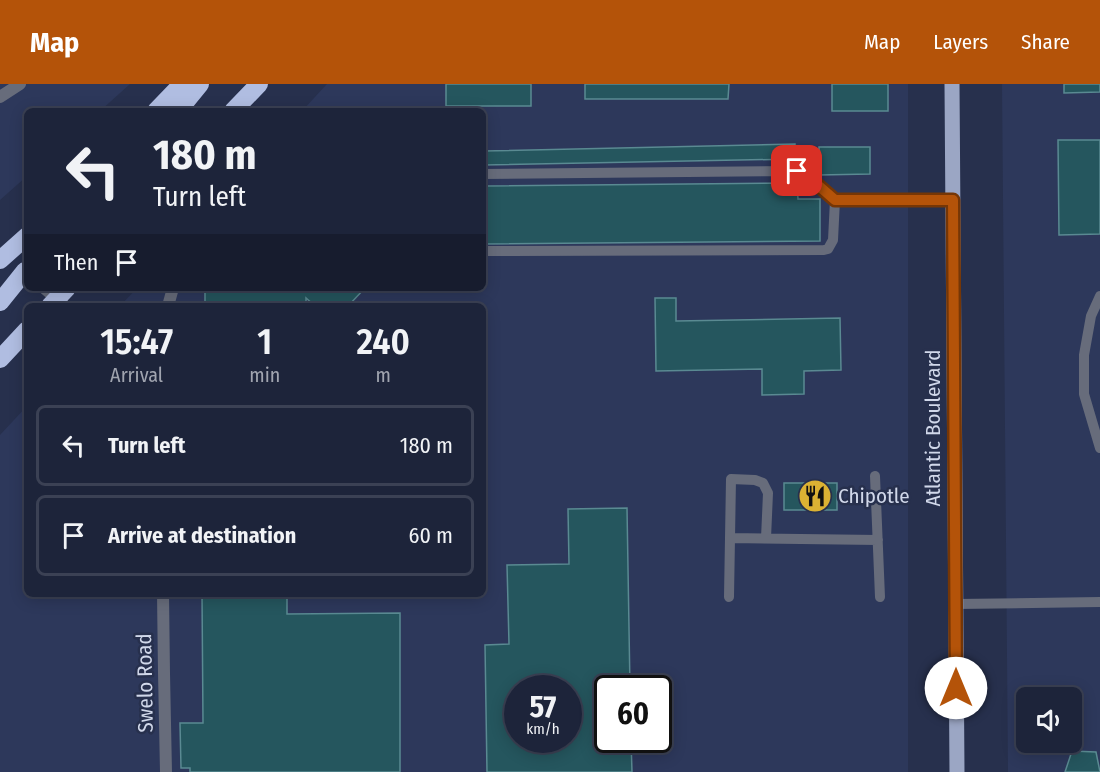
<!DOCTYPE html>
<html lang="en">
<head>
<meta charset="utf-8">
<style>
	body { margin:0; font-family:"Fira Sans Condensed",sans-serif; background:#2a3045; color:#f1f3f6; height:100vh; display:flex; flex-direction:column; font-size:22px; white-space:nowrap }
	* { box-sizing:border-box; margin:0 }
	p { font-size:20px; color:#a0a4af }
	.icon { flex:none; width:33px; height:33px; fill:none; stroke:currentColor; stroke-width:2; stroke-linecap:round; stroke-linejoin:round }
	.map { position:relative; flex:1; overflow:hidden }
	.details { position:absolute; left:24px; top:219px; width:462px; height:294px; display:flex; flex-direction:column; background:#1d243a; border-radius:9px; box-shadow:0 3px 15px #0003,0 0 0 2px #3b4154 }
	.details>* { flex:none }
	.hud { position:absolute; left:24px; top:24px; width:462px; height:183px; border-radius:9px; box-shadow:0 3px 15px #0003,0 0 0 2px #3b4154; background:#1d243a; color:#f1f3f6; overflow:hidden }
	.tools { position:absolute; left:1016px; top:603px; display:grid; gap:12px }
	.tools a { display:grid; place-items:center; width:66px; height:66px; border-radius:9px; background:#1d243a; box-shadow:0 3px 15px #0003,0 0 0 2px #3b4154; font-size:30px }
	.speed { position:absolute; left:504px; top:591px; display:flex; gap:12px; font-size:30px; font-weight:700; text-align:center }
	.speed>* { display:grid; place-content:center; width:78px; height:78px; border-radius:50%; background:#1d243a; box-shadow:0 3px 15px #0003,0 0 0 2px #3b4154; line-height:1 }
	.speed small { font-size:15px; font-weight:400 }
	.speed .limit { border:3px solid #111; border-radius:9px; background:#fff; color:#111 }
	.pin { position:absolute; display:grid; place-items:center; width:51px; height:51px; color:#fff; margin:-26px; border-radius:12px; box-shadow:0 3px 9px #0006 }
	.me { position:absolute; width:66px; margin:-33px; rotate:0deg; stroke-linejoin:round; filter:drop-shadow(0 0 4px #0008) }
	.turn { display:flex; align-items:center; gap:21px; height:126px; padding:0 30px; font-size:27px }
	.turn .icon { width:78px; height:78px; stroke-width:2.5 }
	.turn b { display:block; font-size:42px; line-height:51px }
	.then { display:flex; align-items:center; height:57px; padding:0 30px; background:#0003; gap:12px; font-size:22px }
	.eta { display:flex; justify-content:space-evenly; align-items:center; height:102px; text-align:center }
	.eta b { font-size:36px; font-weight:600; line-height:42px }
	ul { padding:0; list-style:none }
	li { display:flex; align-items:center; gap:18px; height:81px; margin:0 12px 9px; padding:0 18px; border:3px solid #3b4154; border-radius:9px }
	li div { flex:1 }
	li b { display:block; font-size:22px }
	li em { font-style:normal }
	header { display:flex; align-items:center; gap:36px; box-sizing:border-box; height:84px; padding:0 30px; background:#b45309; color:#fff }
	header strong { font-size:28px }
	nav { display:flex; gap:33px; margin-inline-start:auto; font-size:21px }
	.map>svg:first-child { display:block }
</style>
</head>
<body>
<header>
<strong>Map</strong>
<nav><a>Map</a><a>Layers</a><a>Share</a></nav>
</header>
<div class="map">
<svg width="1100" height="688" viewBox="0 0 1100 688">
	<rect width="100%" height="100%" fill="#27304d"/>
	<path fill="#2d385b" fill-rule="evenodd" d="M0,0H130L100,27H27V92L0,116Z
		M327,0H908V688H0V351L27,322V510H483V222H120L137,204H483V27H302ZM518,604H568V656H518ZM608,604H658V656H608Z
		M1002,0H1100V688H1008ZM1026,614H1071V658H1026Z"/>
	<path fill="#25565e" stroke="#5a8a92" stroke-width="1.5" fill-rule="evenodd" d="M446,0H531V22H446Z
		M585,0H729L728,15H585Z
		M832,0H888V27H832Z
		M1064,0H1100V8L1064,9Z
		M410,24V27H366V25Z
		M1058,56H1100V150L1059,151Z
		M795,60V75L483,81V67Z
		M819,63H870V90L819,91Z
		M797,99L798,115H820V157L483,160V102Z
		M205,204H365L348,222H315L306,214V222H199V218H205Z
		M655,214H676V237L840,234L841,286L804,287V310L762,311V285L656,287Z
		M784,399H837V426H784Z
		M627,424L630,604H608V656H631L632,688H487L485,561L509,560L507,481L569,480L568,425ZM518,604H568V656H518Z
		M202,510H287V530L400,529V688H190V684H181L180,639H203Z
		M1072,667L1096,668L1100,688H1065Z"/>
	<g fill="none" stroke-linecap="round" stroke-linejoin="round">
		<path stroke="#676c7b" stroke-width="10" d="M483,90L797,87L804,89L835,116H953
			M483,167L824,166L828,165L833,156L835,116
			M1100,212L1091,232L1084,271V310L1100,364
			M875,392L880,513
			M730,454L878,456
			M729,513L731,395L755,396L763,399L768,409L766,454
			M956,520L1100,518"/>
		<path stroke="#676c7b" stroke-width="12" d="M0,13L20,0
			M44,204L65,222
			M168,222L173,204
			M163,510L164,589L166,688"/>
		<path stroke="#9ba6c4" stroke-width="15" d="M952,0L957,688"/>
		<path stroke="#b0bde1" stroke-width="18" d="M156,27L182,0
			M178,27L200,0
			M233,27L259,0
			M0,176L27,152
			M0,218L25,187
			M50,222L67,204
			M0,275L27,246"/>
	</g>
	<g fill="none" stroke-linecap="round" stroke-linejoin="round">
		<g stroke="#753606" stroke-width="15">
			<path id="route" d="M797,87L804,89L835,116H953L956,604"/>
		</g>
		<use href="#route" stroke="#b45309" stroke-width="10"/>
	</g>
	<defs>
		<g id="restaurant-disc" transform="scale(1.725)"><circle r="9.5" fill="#dbb233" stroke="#27304d"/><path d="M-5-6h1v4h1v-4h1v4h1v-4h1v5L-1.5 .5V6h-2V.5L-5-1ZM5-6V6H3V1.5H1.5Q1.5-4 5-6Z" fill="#111"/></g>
	</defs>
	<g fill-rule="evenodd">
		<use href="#restaurant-disc" x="815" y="412"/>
	</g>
	<g text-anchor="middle" stroke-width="5" stroke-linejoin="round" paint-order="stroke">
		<g font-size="21" fill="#d1d8ea" stroke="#27304d">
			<text transform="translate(933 344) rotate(-90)" y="7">Atlantic Boulevard</text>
			<text transform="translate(145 599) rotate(-91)" y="7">Swelo Road</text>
		</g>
		<g font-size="21" fill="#d1d8ea" stroke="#27304d" text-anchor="start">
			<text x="838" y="419">Chipotle</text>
		</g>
	</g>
</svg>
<div class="tools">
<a><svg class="icon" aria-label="sound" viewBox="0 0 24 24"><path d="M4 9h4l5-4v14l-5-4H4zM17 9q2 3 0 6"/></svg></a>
</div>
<div class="speed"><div>57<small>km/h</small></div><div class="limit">60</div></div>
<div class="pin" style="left:797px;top:87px;background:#d93025"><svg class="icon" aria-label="arrive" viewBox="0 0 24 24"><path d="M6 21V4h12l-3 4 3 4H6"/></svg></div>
<svg class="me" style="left:956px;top:604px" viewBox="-20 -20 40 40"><circle r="19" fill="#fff"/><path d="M0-13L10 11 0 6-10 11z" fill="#b45309"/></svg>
<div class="hud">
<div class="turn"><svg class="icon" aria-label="left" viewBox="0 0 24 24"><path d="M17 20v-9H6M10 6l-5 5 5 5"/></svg><div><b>180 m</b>Turn left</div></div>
<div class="then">Then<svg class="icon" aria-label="arrive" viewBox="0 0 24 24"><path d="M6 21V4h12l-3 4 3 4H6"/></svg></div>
</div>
<section class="details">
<div class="eta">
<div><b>15:47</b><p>Arrival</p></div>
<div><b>1</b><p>min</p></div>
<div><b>240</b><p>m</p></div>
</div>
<ul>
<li><svg class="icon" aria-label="left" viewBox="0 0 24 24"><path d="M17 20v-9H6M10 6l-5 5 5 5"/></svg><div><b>Turn left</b></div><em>180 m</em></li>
<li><svg class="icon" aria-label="arrive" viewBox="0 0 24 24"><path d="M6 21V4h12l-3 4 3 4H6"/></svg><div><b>Arrive at destination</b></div><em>60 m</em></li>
</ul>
</section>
</div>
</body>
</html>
